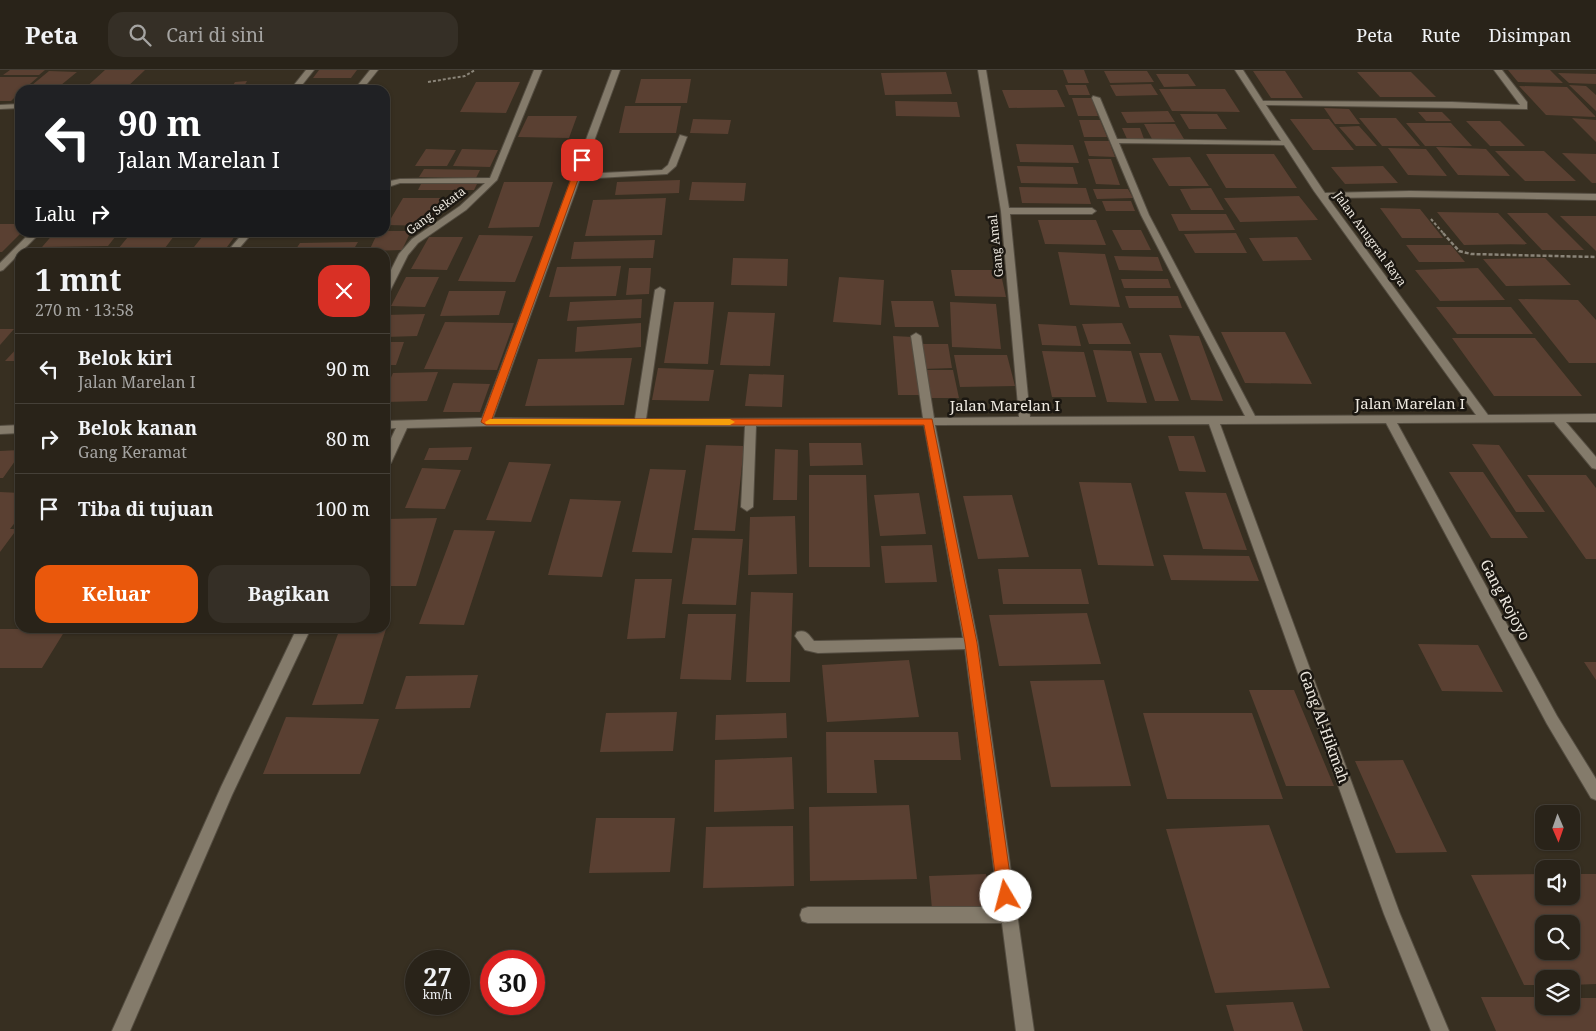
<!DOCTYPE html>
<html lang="id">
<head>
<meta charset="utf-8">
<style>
	body { margin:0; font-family:"Noto Serif",serif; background:#352f26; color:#f1f3f6; height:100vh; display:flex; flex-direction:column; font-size:19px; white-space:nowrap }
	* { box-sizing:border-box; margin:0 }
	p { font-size:16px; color:#a5a4a2 }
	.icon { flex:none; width:28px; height:28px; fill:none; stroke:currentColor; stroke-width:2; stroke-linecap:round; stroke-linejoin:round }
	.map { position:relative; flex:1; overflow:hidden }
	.panel { position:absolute; left:15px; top:178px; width:375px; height:385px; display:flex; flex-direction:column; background:#292319; border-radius:15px; box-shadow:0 1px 4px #0004,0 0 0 1px #454038 }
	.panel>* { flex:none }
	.banner { position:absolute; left:15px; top:15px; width:375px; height:152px; border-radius:15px; box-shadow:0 1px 4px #0004,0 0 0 1px #454038; background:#202124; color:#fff; overflow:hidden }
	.needle { width:32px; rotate:178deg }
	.controls { position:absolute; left:1535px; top:735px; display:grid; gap:10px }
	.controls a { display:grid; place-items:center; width:45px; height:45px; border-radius:10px; background:#292319; box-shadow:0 1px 4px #0004,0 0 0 1px #454038; font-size:25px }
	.speed { position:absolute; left:405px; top:880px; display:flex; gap:10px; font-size:25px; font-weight:700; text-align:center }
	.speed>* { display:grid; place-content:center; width:65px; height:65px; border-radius:50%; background:#292319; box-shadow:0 1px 4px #0004,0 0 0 1px #454038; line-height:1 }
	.speed small { font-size:12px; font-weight:400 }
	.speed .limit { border:8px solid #d22; background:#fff; color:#111 }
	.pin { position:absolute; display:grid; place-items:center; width:42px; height:42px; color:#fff; margin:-21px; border-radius:10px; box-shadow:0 2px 8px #0006 }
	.me { position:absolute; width:55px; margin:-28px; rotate:352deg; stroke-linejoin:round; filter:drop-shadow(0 0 4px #0008) }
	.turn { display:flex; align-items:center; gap:18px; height:105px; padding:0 20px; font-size:22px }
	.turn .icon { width:65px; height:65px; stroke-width:2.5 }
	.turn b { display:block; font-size:35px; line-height:42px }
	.then { display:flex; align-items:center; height:48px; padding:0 20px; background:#0003; gap:10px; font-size:19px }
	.round { display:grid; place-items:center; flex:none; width:52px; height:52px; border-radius:15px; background:#352f26 }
	.summary { display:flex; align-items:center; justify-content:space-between; height:85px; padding:0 20px }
	h1 { font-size:30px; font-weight:700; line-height:38px }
	.cta { display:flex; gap:10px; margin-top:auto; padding:10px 20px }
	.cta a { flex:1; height:58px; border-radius:15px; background:#ea580c; color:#fff; font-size:20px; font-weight:700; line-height:58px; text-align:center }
	.cta a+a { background:#352f26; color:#f1f3f6 }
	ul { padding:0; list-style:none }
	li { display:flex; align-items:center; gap:15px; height:70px; padding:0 20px; border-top:1px solid #454038 }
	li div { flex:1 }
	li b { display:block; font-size:19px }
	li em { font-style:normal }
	header { display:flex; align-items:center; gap:30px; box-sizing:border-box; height:70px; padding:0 25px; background:#292319; border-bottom:1px solid #454038 }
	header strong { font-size:24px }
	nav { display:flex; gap:28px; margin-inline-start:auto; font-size:18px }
	.search { width:350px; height:45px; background:#352f26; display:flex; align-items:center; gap:12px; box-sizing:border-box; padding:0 18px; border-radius:15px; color:#a5a4a2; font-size:19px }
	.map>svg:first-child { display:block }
</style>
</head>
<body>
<header>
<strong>Peta</strong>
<div class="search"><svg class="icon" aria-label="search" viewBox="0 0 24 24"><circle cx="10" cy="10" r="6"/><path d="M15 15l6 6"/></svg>Cari di sini</div>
<nav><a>Peta</a><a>Rute</a><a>Disimpan</a></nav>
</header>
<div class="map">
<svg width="1596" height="961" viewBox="0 0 1596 961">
	<rect width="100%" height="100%" fill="#372f21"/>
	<path fill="#5a4032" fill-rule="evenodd" d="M10,0H45L39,5H3Z
		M105,0H145L124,20H83Z
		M319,0H357L351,8H313Z
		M1063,0H1084L1089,13H1068Z
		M1508,0H1550L1563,13L1518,12Z
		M49,1L77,2L55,20H26Z
		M1104,1H1147L1154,12L1110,13Z
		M1253,1H1285L1303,28H1271Z
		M946,2L952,24L885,25L881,3Z
		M1357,2H1411L1436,27H1380Z
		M1558,3L1596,4V14L1569,13Z
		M1156,4H1188L1196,16L1164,17Z
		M0,7H38L23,20H20V22L11,31H0Z
		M641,9H691L687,33H635Z
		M247,11L242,20H230L235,12Z
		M476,12H520L506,43L460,42Z
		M1151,14L1158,25L1116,26L1110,15Z
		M1065,15H1086L1090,25H1069Z
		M1569,15L1586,16L1596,25V41Z
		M1519,16L1567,17L1596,47L1546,45Z
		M1159,19H1225L1240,42L1172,41Z
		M1002,20H1057L1065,37L1009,38Z
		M1072,28H1092L1098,46H1078Z
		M895,31L957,32L960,47L896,46Z
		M625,36H681L676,63H619Z
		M1324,38L1349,39L1360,54H1335Z
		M1168,41L1175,52L1127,53L1121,42Z
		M1418,42H1442L1451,51H1426Z
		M1180,44H1217L1227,59H1189Z
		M528,46H577L569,68L518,67Z
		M1359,48H1396L1420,76H1382Z
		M1572,48L1596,50V72Z
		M693,49L731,50L728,64L690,63Z
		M1290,49H1329L1354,80H1313Z
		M1079,50H1100L1107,67H1084Z
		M1466,51H1500L1525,76H1490Z
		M1406,53H1451L1472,76H1425Z
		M1144,54H1175L1184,69H1152Z
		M1359,56L1377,76H1356L1339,57Z
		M1122,58H1140L1144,69H1127Z
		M1084,71H1109L1115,87L1089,86Z
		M1016,74L1073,75L1079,93L1020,92Z
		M1436,77L1486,79L1510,106L1458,105Z
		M1388,78L1426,79L1447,106L1408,105Z
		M426,79L456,80L447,96H415Z
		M462,79L498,80L490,97L453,96Z
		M1495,81H1544L1576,111H1525Z
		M1562,83L1596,84V113H1592Z
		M1206,84H1274L1297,118H1226Z
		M1190,87L1209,116H1169L1152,88Z
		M1088,89H1111L1120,115L1096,114Z
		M1017,96L1073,97L1078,114L1021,113Z
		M1383,96L1398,113L1345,114L1331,97Z
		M424,99L480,100L476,108L419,107Z
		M680,110L679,123L615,125L617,112Z
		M422,112H478L474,120H418Z
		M504,112H553L539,157L488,158Z
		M692,112L746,113L744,131L689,130Z
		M1019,117L1086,118L1091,134L1022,133Z
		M1211,118L1224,140H1191L1180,119Z
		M1093,119H1128L1133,128L1097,129Z
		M1299,126L1318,150L1240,152L1224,128Z
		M403,128H445L431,156L387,155Z
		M666,128L662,165L585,166L593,130Z
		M1102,131H1131L1135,141H1106Z
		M1380,138L1420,139L1443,168H1402Z
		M1437,142L1498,143L1527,174L1464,175Z
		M1507,143H1547L1584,180H1542Z
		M1171,144H1226L1235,160L1179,161Z
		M1560,146H1596V181Z
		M1038,150H1096L1106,175L1045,174Z
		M0,154H20V162H22L2,182H0Z
		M1112,160H1141L1151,180H1122Z
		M385,161H411L402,180L369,181L378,162Z
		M55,162H119L108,176L42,177Z
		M132,162H177L165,178L118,179Z
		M206,162H238L227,177H194Z
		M1236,163L1247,183H1195L1184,164Z
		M479,165L533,166L515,212L458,211Z
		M429,167H463L447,200L411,199Z
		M1297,167L1312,190L1263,191L1249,168Z
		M655,170L653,188L571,189L574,172Z
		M358,172L352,182H294L300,173Z
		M1406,175H1451L1465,192H1419Z
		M1058,182L1105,184L1120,237L1070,235Z
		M1114,186L1158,187L1163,201L1119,200Z
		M733,188L788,189L787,216L731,215Z
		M1545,188L1571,215L1506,216L1483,189Z
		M621,196L616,226L549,227L557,197Z
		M629,198H651L649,224L626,225Z
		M1478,198L1505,230L1440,231L1415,200Z
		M951,200H1000L1006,227L955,226Z
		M406,207H439L425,237L391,236Z
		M839,207L884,210L881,255L833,252Z
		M1121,209H1168L1171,218H1124Z
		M449,221H506L499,245L440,246Z
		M1125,226H1178L1182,238H1129Z
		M642,229L641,248L567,251L570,232Z
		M1518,229L1578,230L1596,250V293H1569Z
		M891,231H933L939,257H895Z
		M674,232H714L708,294L664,293Z
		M950,232L996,234L1001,279L952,277Z
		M1436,237H1511L1533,264H1457Z
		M728,242L775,243L770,296L720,295Z
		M425,244L417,266L385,267V245Z
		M445,252L514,253L497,300L424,299Z
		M641,253V277L575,282L577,257Z
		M1122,253L1131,274H1089L1082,254Z
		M1038,254L1076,256L1081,276L1042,275Z
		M0,259H14L0,275Z
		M1221,262H1285L1312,314L1245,313Z
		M1169,265L1199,266L1223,331L1191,330Z
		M893,266L913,267L920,325H898Z
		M1452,268H1535L1582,326H1494Z
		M385,272H404L396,295H385Z
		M920,274H948L952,298L923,299Z
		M20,275V291H5Z
		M1093,280L1131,281L1147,333L1107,332Z
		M1042,281L1084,282L1096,327H1052Z
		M1139,283H1161L1179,331H1155Z
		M954,285H1007L1015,316L960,317Z
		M632,288L624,335L525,336L538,289Z
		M658,298L714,300L709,331L652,330Z
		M923,300H953L959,328H927Z
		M438,302L427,331L385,332V321L393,303Z
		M749,304L784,305L782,337L745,336Z
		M453,313L490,314L480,342H443Z
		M1168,366H1194L1206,402L1179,401Z
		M809,373H861L863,395L810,396Z
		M1472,374L1499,375L1545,442H1516Z
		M706,375L744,376L735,461L694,460Z
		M472,377L468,390H424L429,378Z
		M775,379L798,380L797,430H773Z
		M20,380V384L3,408H0V381Z
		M509,392L551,394L531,452L486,450Z
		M422,398L461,400L445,439L405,438Z
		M650,399L686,400L672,483L632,482Z
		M1449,402H1483L1528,468H1491Z
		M809,405H866L870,497H809Z
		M1527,405H1586L1596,418V489H1586Z
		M1079,412L1131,413L1154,496L1098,495Z
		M0,422L20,423V446L10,459H17L0,482Z
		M1185,422L1226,423L1247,480L1203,479Z
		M919,423L926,464L880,466L874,425Z
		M1012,425L1029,487L978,489L963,426Z
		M570,429L621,431L602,507L548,505Z
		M795,446L797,504L748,505L750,447Z
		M437,448L416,516H385V449Z
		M454,460L495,461L464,555L419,554Z
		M692,468L743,469L736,535L682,534Z
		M932,475L937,512L885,513L881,476Z
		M1163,485L1249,486L1259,511L1171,510Z
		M998,499H1081L1089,534H1003Z
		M635,509H672L665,568L627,569Z
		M751,522L793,523L790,612H746Z
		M1087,543L1101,594L999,596L989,545Z
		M688,544H736L731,610L680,609Z
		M0,559H66L42,598H0Z
		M386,559L363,634L312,635L339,561Z
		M1418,574L1478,575L1503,622L1442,621Z
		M909,590L919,647L827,652L822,595Z
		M1584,592H1596V610Z
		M478,605L470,638L395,639L406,606Z
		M1104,610L1131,716L1051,717L1030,611Z
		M1249,620H1294L1334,716H1286Z
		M677,642L673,681L600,682L606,643Z
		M786,643L787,668L715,670L716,645Z
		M1143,643H1252L1283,729H1167Z
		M286,647L379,649L360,704H263Z
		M826,662H958L961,690H874L877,723H827Z
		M792,687L794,739L714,742L715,690Z
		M1403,690L1447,782L1396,783L1355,691Z
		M909,735L917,809L810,811L809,737Z
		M596,748H675L670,802L589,803Z
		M1269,755L1330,918L1215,923L1166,759Z
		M793,756L794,816L703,818L706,757Z
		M986,804L991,838L932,839L929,806Z
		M1544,804V826H1571V804H1596V914L1571,915V909H1544V915H1524L1471,805ZM1544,854H1571V881H1544Z
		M1481,927H1544V936H1571V928H1596V961H1496Z
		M1293,932L1303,961H1234L1226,935Z"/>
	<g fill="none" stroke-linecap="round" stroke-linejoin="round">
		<g stroke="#544d41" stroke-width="2">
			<path id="minor" d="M306,0H314L298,20H290Z
				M370,0H378L362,20H354Z
				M534,0H542L497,110L466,140L418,173L408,185L390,221L385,224V212L399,184L412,169L460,136L485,113H400L385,118V112L400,109L490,108Z
				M612,0H620L582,104L662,100L668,95L680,65L687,67L676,96L667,104L580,109L493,348L635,349L655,220L660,217L665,220L646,349L923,348L911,266L916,263L921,266L934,348L1019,347L1001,141L978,0H986L1009,138H1092L1096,141L1092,144H1010L1030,347L1245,346L1141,145L1092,28L1093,26L1100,28L1117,69L1281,71L1235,0H1243L1263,31L1452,32L1520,35L1494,0H1502L1527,32V39L1266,35L1325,123L1410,121L1596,124V130L1410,127L1328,128L1488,345L1596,344V352H1566L1596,387V399L1592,398L1554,352L1397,353L1557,646L1596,709V730L1591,728L1547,654L1386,353L1220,354L1400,844L1449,961H1431L1384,844L1209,354L935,355L978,573L1034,961H1016L1002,853H808L802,851L800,845L802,839L808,837H999L965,579L818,583L805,580L795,566L797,562C806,559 809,565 814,571H818L963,568L924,355L756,356L753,437L747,441L741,437L745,356H486L407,358L391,393L385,397V381L396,358L385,359V351L482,348ZM1119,73L1284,75L1314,121L1476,345L1255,346L1149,145Z
				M20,34V38L0,39V35Z
				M31,162H41L3,200L0,201V193Z
				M244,162H253L236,182H227Z
				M20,355V363L0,364V356Z
				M297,558H311L232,725L130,961H112L221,717Z"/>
		</g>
		<path stroke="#8a8478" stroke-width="2" stroke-dasharray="3 2" stroke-linecap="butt" d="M428,12L465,6L475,0
			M1431,149L1444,164"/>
		<path stroke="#8a8478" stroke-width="2.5" stroke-dasharray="4 2" stroke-linecap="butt" d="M1443,163L1459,181L1471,184L1596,187"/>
		<use href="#minor" fill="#847b6b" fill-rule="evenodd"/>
	</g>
	<path fill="#ea580c" stroke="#983908" d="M582,87L585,90L492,349H932L977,573L1013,826L1011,831L1006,833L1000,831L998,826L965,573L924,355H486L481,352L578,90Z"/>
	<path fill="#f59e0b" d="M490,349H730L735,352L730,355L486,354L485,352Z"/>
	<g text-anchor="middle" stroke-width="5" stroke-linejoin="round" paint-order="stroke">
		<g font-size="12" fill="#ede8df" stroke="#1b1711">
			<text transform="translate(436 141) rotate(-37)" y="4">Gang Sekata</text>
			<text transform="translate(1370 169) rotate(54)" y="4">Jalan Anugrah Raya</text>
			<text transform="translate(996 176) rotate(-96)" y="4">Gang Amal</text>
		</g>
		<g font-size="15" fill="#ede8df" stroke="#1b1711">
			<text x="1410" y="339">Jalan Marelan I</text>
			<text x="1005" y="341">Jalan Marelan I</text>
			<text transform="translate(1505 530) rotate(62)" y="5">Gang Rojoyo</text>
			<text transform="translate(1324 657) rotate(70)" y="5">Gang Al-Hikmah</text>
		</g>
	</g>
</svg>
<div class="controls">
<a><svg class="needle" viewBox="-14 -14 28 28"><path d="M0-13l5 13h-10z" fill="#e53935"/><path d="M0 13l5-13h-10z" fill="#a5a4a2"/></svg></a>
<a><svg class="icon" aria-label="sound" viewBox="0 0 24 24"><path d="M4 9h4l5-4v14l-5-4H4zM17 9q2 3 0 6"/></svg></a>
<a><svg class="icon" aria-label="search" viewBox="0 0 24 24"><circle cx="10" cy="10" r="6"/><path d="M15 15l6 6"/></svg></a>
<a><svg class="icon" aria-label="layers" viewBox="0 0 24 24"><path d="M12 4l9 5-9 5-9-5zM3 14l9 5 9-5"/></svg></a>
</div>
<div class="speed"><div>27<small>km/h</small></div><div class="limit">30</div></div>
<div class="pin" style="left:582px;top:90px;background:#d93025"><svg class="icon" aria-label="arrive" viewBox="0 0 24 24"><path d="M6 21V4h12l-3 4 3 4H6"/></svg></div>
<svg class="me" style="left:1006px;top:826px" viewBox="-20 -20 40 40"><circle r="19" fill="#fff"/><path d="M0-13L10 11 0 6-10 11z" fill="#ea580c"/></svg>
<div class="banner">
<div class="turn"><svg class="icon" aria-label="left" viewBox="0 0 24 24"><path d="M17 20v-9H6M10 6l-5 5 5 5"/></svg><div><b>90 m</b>Jalan Marelan I</div></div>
<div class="then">Lalu<svg class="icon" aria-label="right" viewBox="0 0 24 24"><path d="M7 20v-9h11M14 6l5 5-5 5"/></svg></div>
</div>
<section class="panel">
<div class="summary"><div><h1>1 mnt</h1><p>270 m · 13:58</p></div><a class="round" style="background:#d93025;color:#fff"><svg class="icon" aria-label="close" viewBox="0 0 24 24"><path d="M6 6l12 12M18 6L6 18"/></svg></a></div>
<ul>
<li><svg class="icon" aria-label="left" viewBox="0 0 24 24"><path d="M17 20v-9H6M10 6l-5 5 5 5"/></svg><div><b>Belok kiri</b><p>Jalan Marelan I</p></div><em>90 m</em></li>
<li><svg class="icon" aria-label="right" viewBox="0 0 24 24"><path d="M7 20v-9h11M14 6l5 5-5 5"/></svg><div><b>Belok kanan</b><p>Gang Keramat</p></div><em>80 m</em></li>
<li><svg class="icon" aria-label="arrive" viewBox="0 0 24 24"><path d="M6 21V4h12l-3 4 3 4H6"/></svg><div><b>Tiba di tujuan</b></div><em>100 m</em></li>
</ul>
<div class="cta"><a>Keluar</a><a>Bagikan</a></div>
</section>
</div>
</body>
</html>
